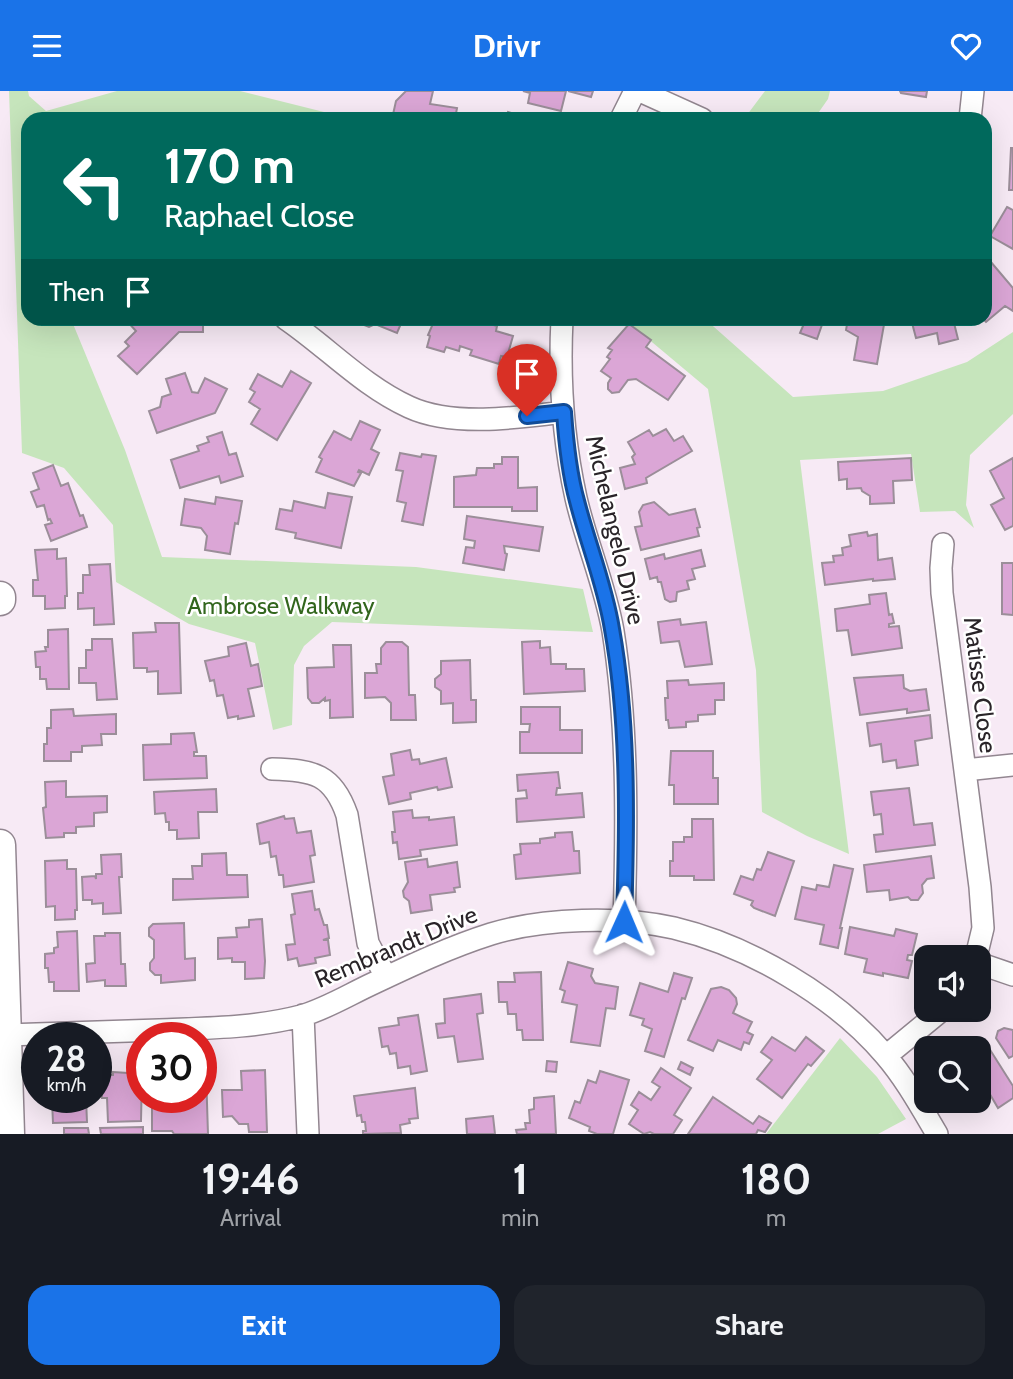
<!DOCTYPE html>
<html lang="en">
<head>
<meta charset="utf-8">
<style>
	body { margin:0; font-family:Cabin,sans-serif; background:#20242c; color:#f1f3f6; height:100vh; display:flex; flex-direction:column; font-size:26px; white-space:nowrap }
	* { box-sizing:border-box; margin:0 }
	p { font-size:23px; color:#9ea1a6 }
	.icon { flex:none; width:38px; height:38px; fill:none; stroke:currentColor; stroke-width:2; stroke-linecap:round; stroke-linejoin:round }
	.map { position:relative; height:1043px; overflow:hidden }
	.sheet { display:flex; flex-direction:column; background:#171b24; flex:1 }
	.sheet>* { flex:none }
	.top-card { position:absolute; left:21px; top:21px; width:971px; height:214px; border-radius:21px; box-shadow:0 7px 28px #0002; background:#00695c; color:#fff; overflow:hidden }
	.fabs { position:absolute; left:914px; top:854px; display:grid; gap:14px }
	.fabs a { display:grid; place-items:center; width:77px; height:77px; border-radius:14px; background:#171b24; box-shadow:0 7px 28px #0002; font-size:35px }
	.speed { position:absolute; left:21px; top:931px; display:flex; gap:14px; font-size:35px; font-weight:700; text-align:center }
	.speed>* { display:grid; place-content:center; width:91px; height:91px; border-radius:50%; background:#171b24; box-shadow:0 7px 28px #0002; line-height:1 }
	.speed small { font-size:18px; font-weight:400 }
	.speed .limit { border:10px solid #d22; background:#fff; color:#111 }
	.pin { position:absolute; display:grid; place-items:center; width:60px; height:60px; color:#fff; margin:-72px -30px; border-radius:50% 50% 50% 0; rotate:-45deg; box-shadow:0 0 7px #0007 }
	.pin .icon { rotate:45deg }
	.me { position:absolute; width:77px; margin:-38px; rotate:1deg; stroke-linejoin:round; filter:drop-shadow(0 0 5px #0008) }
	.turn { display:flex; align-items:center; gap:24px; height:147px; padding:0 28px; font-size:32px }
	.turn .icon { width:91px; height:91px; stroke-width:2.5 }
	.turn b { display:block; font-size:49px; line-height:60px }
	.then { display:flex; align-items:center; height:66px; padding:0 28px; background:#0003; gap:14px; font-size:26px }
	.eta { display:flex; justify-content:space-evenly; align-items:center; height:119px; text-align:center }
	.eta b { font-size:42px; font-weight:700; line-height:49px }
	.button { display:flex; gap:14px; margin-top:auto; padding:14px 28px }
	.button a { flex:1; height:80px; border-radius:21px; background:#1a73e8; color:#fff; font-size:28px; font-weight:700; line-height:80px; text-align:center }
	.button a+a { background:#20242c; color:#f1f3f6 }
	header { display:flex; justify-content:space-between; align-items:center; height:91px; padding:0 28px; background:#1a73e8; color:#fff; font-size:32px; font-weight:700 }
	.map>svg:first-child { display:block }
</style>
</head>
<body>
<header><svg class="icon" aria-label="menu" viewBox="0 0 24 24"><path d="M4 6h16M4 12h16M4 18h16"/></svg>Drivr<svg class="icon" aria-label="heart" viewBox="0 0 24 24"><path d="M12 20l-8-8c-3-5 5-10 8-4 3-6 11-1 8 4z"/></svg></header>
<div class="map">
<svg width="1013" height="1043" viewBox="0 0 1013 1043">
	<rect width="100%" height="100%" fill="#f7eaf5"/>
	<path fill="#c6e5bc" d="M9,0H28L29,5L46,20L117,0H240L352,28H28V228H71L125,359L162,466L416,476L583,498L593,541L332,531L304,555L294,574L292,634L273,639L255,552L189,533L116,491L113,434L64,377L22,362Z
		M765,0H830L828,8L814,28H744Z
		M620,228H705L793,306L883,300L967,271L1013,241V323L970,364L966,414L974,437L955,420L920,421L911,363L800,369L849,763L807,745L762,721L756,579L708,298L628,231Z
		M840,947L877,986L906,1028L878,1043H766Z"/>
	<path fill="#dba6d6" stroke="#9b8e99" stroke-width="2" d="M406,0H433L430,13L457,17L455,28H392L396,10Z
		M523,0H566L561,20L528,12L530,2Z
		M568,0H593L591,6Z
		M900,0H927L926,6L901,2Z
		M508,21L530,28H506Z
		M1011,57H1013V99H1009Z
		M1007,116L1013,119V158L990,145Z
		M985,164L1013,197V220L1005,215L986,231L983,228H985Z
		M22,191H26L27,206H22Z
		M128,228H203V241H179L137,283L118,265L129,255L125,251L136,240L126,229Z
		M361,228H403L397,242L375,233L369,236L364,234Z
		M435,228H473L497,235L496,240L513,245L507,266L501,265L499,273L470,264L472,259L460,255L459,260L446,256L444,261L427,256L430,245L428,244Z
		M806,228H824L817,248L800,242Z
		M848,228H885L877,273L854,269L858,246L846,239Z
		M911,228H953L958,248L939,253L937,242L916,247Z
		M629,233L651,249L646,256L685,285L668,309L636,288L628,289L619,301L612,302L608,298V292L611,287L601,280L610,268L607,266L612,259L608,257Z
		M291,280L311,292L277,349L251,333L260,318L249,311L255,301L250,298L258,283L282,296Z
		M185,282L192,301L198,302L205,287L227,298L215,322L157,342L149,320L160,316L162,306L171,303L166,288Z
		M360,330L380,339L371,358L379,362L369,384L359,379L358,381L361,382L354,395L316,381L322,368L319,366L334,340L351,349Z
		M666,338L674,350L683,345L692,360L646,387L647,392L625,398L620,377L635,373L632,366L635,363L628,351L649,339L653,345Z
		M222,341L229,364L236,362L243,385L221,392L219,385L180,397L171,369L199,360L197,355L209,351L207,346Z
		M400,362L421,366L422,363L436,365L423,434L402,430L406,412L397,410L403,380L396,379Z
		M502,366H518V397L537,396V420H512V416H454V386L476,384L477,377H494V373H502Z
		M911,367L912,389L893,390L894,412L870,413V405L862,400L861,397L847,398V388L839,389L838,371Z
		M1013,367V435L1005,439L991,414L1004,407L990,380Z
		M53,374L61,395L68,392L80,425L83,424L87,436L51,450L45,434L52,432L50,428L48,429L44,414L37,416L31,401L39,398L33,382Z
		M328,402L352,406L341,457L295,447L296,442L276,438L280,418L292,420L294,410L325,417Z
		M216,406L242,410L238,433L235,432L230,463L205,459L207,445L201,437L181,434L185,408L215,413Z
		M654,411L669,424L695,418L700,436L697,437L699,445L641,459L635,436L642,435L639,421L643,414Z
		M467,425L543,436L539,460L504,455L505,462L507,463L504,479L463,472L466,456L474,457L475,450L464,448Z
		M867,441L868,445L877,443L878,469L892,467L895,488L873,490V488L825,494L822,472L834,471L833,465L843,464L842,457L851,455L849,444Z
		M57,458V468L66,467L67,505H65V517L45,518V505H33V489H38L35,459Z
		M701,459L705,475L692,478L695,488L687,490L689,498L677,501L676,510L670,511L665,508L661,491H658L657,486L650,488L645,468L664,463L665,468Z
		M1002,472H1013V524L1002,523Z
		M110,473L114,533L94,534V517L78,518V502H83V484H90L89,474Z
		M886,502L889,524L892,523L894,532L889,533V536L899,535L902,557L852,564L848,539L837,540L835,518L870,513L869,504Z
		M680,528L681,534L706,531L712,573L685,576L679,550L661,552L658,531Z
		M155,532H179L181,602L158,603V580L147,581V577H134L133,542L156,541Z
		M68,538L69,598H47L46,588H40V576H36L35,561L46,560L45,556H48V539Z
		M92,548H112L117,608L97,609L96,592H79V577H86V559H92Z
		M540,550V557L550,556L551,573H566V578H584L585,600L524,603L522,551Z
		M386,551H402L408,556L409,604H415L416,629H391V612L385,606L365,607V582H377L376,573H381V557Z
		M246,552L251,575L258,573L262,595L248,598L254,625L238,628V625L228,627L223,604L217,605L214,589L210,590L205,570L229,565L228,556Z
		M333,554H351L353,626L330,627V609L325,610V607L319,612H312L308,607L307,577L334,576Z
		M470,569L471,609H476V631L453,632V612L441,613V600L435,596V588L441,583V570Z
		M903,584L904,597L910,600L926,598L929,619L907,622V618L860,624L854,587Z
		M688,589L689,594L724,592V609H715V623L698,624V630L686,631V636L669,637L668,629H666L665,607H668L667,590Z
		M521,616H560V639H582V662H520V641H529L530,633H521Z
		M73,618L74,625L116,623V643H101L102,654L82,655V661H71V670H44V653H47V637H51V619Z
		M930,624L932,647L915,650L918,674L897,677L896,669L883,671L881,653L870,655L867,632Z
		M194,642L197,661H194V665H206L207,687L144,689L143,654L171,653V643Z
		M410,659L412,669L419,668L420,673L446,667L452,696L438,699L437,696L410,702L411,708L389,713L383,686L394,684L391,663Z
		M671,660H713V687H718V713H674V694H669Z
		M558,681L560,697H557L556,704L582,702L584,726L517,731L516,708L527,707L526,699L518,700L517,684Z
		M66,690V706L107,705V721L94,722V735L76,736V742H64V746L46,747L43,717L46,716L45,691Z
		M909,697L914,734L932,732L935,754L876,761L874,744L883,743L881,723L874,724L871,701Z
		M216,698L217,721H198L199,747L177,748V739H169V731H166L165,722L155,723L154,701Z
		M412,719L413,727L429,726V729L454,726L457,754L420,759L421,765L399,768L397,751L393,752L392,741H395L393,721Z
		M284,725L285,728L294,727L297,742L311,740L315,764L310,765L314,791L284,796L283,784H279L276,765L271,766L269,751L260,753L257,733Z
		M692,728H713L714,789H694V785H670V770H673V751H684V746H692Z
		M572,741L574,760H579L580,782L516,788L514,764L521,763L520,753L540,752V748L555,746V742Z
		M768,761L794,770L775,825L754,817L751,814L753,810L734,803L741,785L753,789L757,778L761,779Z
		M226,762L227,784H247L248,806L173,809V788H193L192,775H202V763Z
		M121,763L122,786H119L121,822L103,823V812L92,813V809H83L82,786L95,785L96,788V783H102L101,764Z
		M931,765L934,787L927,788L922,794L923,802L918,809H911L908,806L890,809L889,799L867,801L864,774Z
		M427,768L428,776L457,771L460,796L454,797L455,801L430,804L432,819L411,822L409,810L404,806L403,800L408,791L405,771Z
		M67,769V778H76L77,819H75V828L55,829V815L46,816L45,770Z
		M834,774L853,778L840,837H842L838,857L820,853L824,834L795,828L802,796L816,799L817,794L829,796Z
		M312,800L315,819L319,818L324,834H327L329,847L323,849H328L330,864L315,867L316,872L299,875L297,867L288,869L286,854L295,853L291,824L295,823L292,803Z
		M262,828L265,870L264,887L245,888V871H232V867L218,868V847L237,846L236,837L249,836V829Z
		M184,832L185,868L195,867V889L161,892V884H155L150,879V872L154,867V849L149,845V837L153,833Z
		M850,836L894,845L896,838L917,843L912,864H908L907,869L912,870L908,887L883,882V885L864,881L867,868L845,863Z
		M77,840L79,900H54V891H49L48,877H45V863L54,862V857L58,856L57,841Z
		M105,842H120L121,873H125L126,895H105V889L87,891L86,873L95,872L94,845H105Z
		M568,871L593,878L591,885L595,892L618,896L615,918L606,917L600,955L571,951L577,914L562,911L565,900L560,898Z
		M541,881L543,949H523L522,939H517L516,923H508L507,911H499L498,891H515L514,882Z
		M674,882L692,887L685,908L682,907L664,966L645,960L652,938L642,934L644,928L630,924L640,892L668,901Z
		M721,896L729,899L736,907L737,913L733,922L752,931L747,941L753,944L749,953L744,951L741,959L718,949L713,960L688,949L711,898Z
		M481,903L483,922L477,923L483,968L458,971L454,945L438,947L436,933L445,932L444,908Z
		M418,924L427,980L411,983L410,975L398,977L396,962L390,963L388,955L382,956L379,937L399,934L398,927Z
		M1004,937L1013,939V965L1009,967L996,947L998,940Z
		M772,946L795,960L806,946L824,960L811,975L808,973L782,1007L757,988L772,969L761,961Z
		M987,954L1013,995V1007L998,1017L988,1000L978,1007V960Z
		M547,970L557,971L556,981L546,980Z
		M681,971L693,977L690,984L678,978Z
		M661,977L691,997L674,1024L682,1029L673,1043H654L650,1041L644,1043L629,1033L638,1019L631,1014L639,1001L651,1009L660,996L652,991Z
		M265,979L267,1041H249L248,1033H239L232,1025L223,1026L222,999H242L241,980Z
		M600,980L629,989L613,1043H597L589,1040L590,1036L569,1027L575,1010L580,1012L588,989L596,992Z
		M113,981L142,983L141,1030L108,1031L107,1007H102L101,984H113Z
		M201,981H206L208,1043H174L172,1040H152V1008L184,1010L183,1006H201Z
		M415,997L418,1027L409,1028L410,1032L400,1034L401,1042L363,1043V1040H366L365,1031H362L361,1024L357,1025L354,1005Z
		M554,1005L556,1043H517L516,1039L526,1038L525,1032H530L529,1019L534,1018V1007Z
		M48,1006H88L86,1007L87,1031L53,1032L52,1009H48Z
		M713,1006L753,1033L759,1025L771,1032L765,1041L758,1039L756,1043H688Z
		M493,1025L495,1043H467L466,1028Z
		M143,1036V1043H101L100,1037Z
		M64,1037H88L89,1043H64Z"/>
	<g fill="none" stroke-linecap="round" stroke-linejoin="round">
		<g stroke="#928690" stroke-width="24">
			<path id="minor" d="M640,0L702,28
				M621,28L635,0
				M970,28L973,0
				M286,228C327,256 363,295 409,316C452,336 517,327 563,321
				M562,228C559,287 563,348 576,407C586,451 605,494 613,540C628,635 627,735 624,831
				M943,453L941,477L942,502L980,796L983,837L976,866
				M272,678C313,679 333,683 347,724L368,852L386,886
				M965,679L1013,674
				M978,872L1013,884
				M303,924L308,1043
				M6,944C57,942 108,941 159,939C207,937 255,937 301,925C326,918 350,903 374,892C412,874 450,856 491,843C543,827 621,825 674,837C749,855 835,905 885,964C905,987 921,1016 937,1043
				M886,965L942,919"/>
		</g>
		<g stroke="#928690" stroke-width="33">
			<path id="secondary" d="M0,506V509
				M0,754L9,1043"/>
		</g>
		<use href="#minor" stroke="#fff" stroke-width="21"/>
		<use href="#secondary" stroke="#fff" stroke-width="30"/>
	</g>
	<g fill="none" stroke-linecap="round" stroke-linejoin="round">
		<g stroke="#114b97" stroke-width="18">
			<path id="route" d="M527,325L564,321C566,351 569,381 577,410C588,453 605,494 612,538C629,633 627,736 624,831"/>
		</g>
		<use href="#route" stroke="#1a73e8" stroke-width="12"/>
	</g>
	<g text-anchor="middle" stroke-width="5" stroke-linejoin="round" paint-order="stroke">
		<g font-size="24" fill="#292428" stroke="#fff">
			<text transform="translate(615 439) rotate(77)" y="8">Michelangelo Drive</text>
			<text transform="translate(980 594) rotate(83)" y="8">Matisse Close</text>
			<text transform="translate(396 856) rotate(-23)" y="8">Rembrandt Drive</text>
		</g>
		<g font-size="24" fill="#32661d" stroke="#fff">
			<text x="281" y="523">Ambrose Walkway</text>
		</g>
	</g>
</svg>
<div class="fabs">
<a><svg class="icon" aria-label="sound" viewBox="0 0 24 24"><path d="M4 9h4l5-4v14l-5-4H4zM17 9q2 3 0 6"/></svg></a>
<a><svg class="icon" aria-label="search" viewBox="0 0 24 24"><circle cx="10" cy="10" r="6"/><path d="M15 15l6 6"/></svg></a>
</div>
<div class="speed"><div>28<small>km/h</small></div><div class="limit">30</div></div>
<div class="pin" style="left:527px;top:325px;background:#d93025"><svg class="icon" aria-label="arrive" viewBox="0 0 24 24"><path d="M6 21V4h12l-3 4 3 4H6"/></svg></div>
<svg class="me" style="left:624px;top:831px" viewBox="-20 -20 40 40"><path d="M0-17L14 15 0 8-14 15z" fill="#1a73e8" stroke="#fff" stroke-width="4"/></svg>
<div class="top-card">
<div class="turn"><svg class="icon" aria-label="left" viewBox="0 0 24 24"><path d="M17 20v-9H6M10 6l-5 5 5 5"/></svg><div><b>170 m</b>Raphael Close</div></div>
<div class="then">Then<svg class="icon" aria-label="arrive" viewBox="0 0 24 24"><path d="M6 21V4h12l-3 4 3 4H6"/></svg></div>
</div>
</div>
<section class="sheet">
<div class="eta">
<div><b>19:46</b><p>Arrival</p></div>
<div><b>1</b><p>min</p></div>
<div><b>180</b><p>m</p></div>
</div>
<div class="button"><a>Exit</a><a>Share</a></div>
</section>
</body>
</html>
